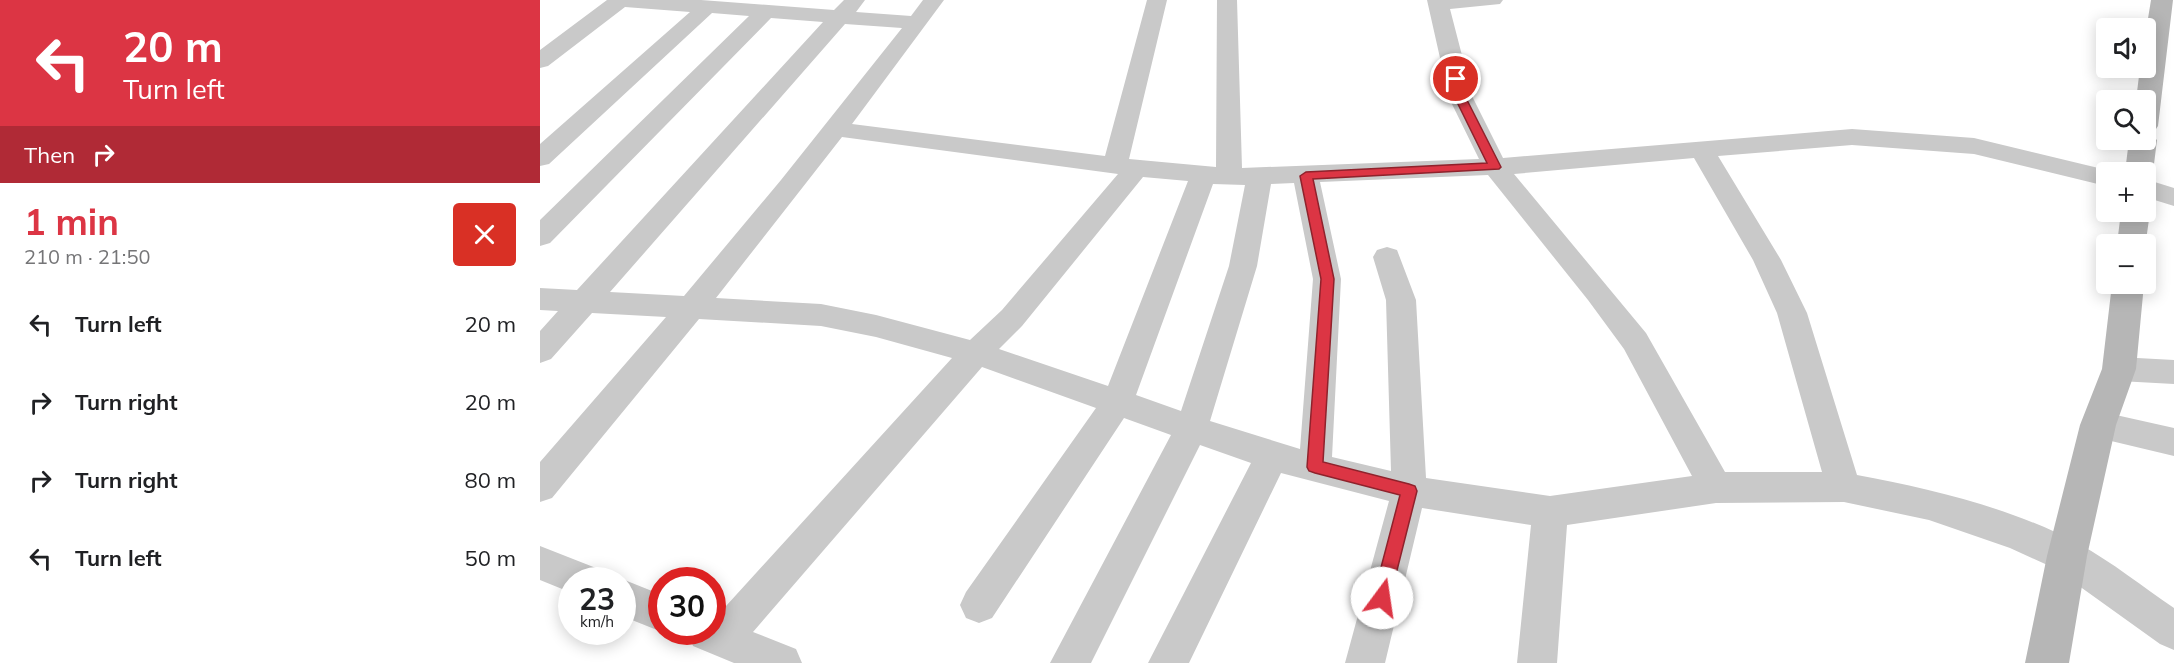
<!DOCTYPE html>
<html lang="en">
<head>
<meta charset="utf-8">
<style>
	body { margin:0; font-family:Mulish,sans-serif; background:#f2f2f2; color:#202124; height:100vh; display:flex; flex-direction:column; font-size:22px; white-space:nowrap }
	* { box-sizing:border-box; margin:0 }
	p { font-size:20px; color:#757577 }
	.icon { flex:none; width:33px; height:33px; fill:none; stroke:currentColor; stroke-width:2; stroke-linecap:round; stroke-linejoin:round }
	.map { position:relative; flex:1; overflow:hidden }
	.panel { display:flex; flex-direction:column; background:#fff; width:540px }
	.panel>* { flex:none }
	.banner { background:#dc3544; color:#fff; overflow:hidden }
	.fabs { position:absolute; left:1556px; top:18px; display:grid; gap:12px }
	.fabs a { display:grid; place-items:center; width:60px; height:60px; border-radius:6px; background:#fff; box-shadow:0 3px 15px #0003; font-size:30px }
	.speed { position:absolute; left:18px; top:567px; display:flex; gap:12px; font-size:30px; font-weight:700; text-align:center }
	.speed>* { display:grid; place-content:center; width:78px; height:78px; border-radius:50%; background:#fff; box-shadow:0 3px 15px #0003; line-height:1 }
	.speed small { font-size:15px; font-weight:400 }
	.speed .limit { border:9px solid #d22; background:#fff; color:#111 }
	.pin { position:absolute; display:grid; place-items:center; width:51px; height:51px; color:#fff; margin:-26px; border:3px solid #fff; border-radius:50%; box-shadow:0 2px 6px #0007 }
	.me { position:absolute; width:66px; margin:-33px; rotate:14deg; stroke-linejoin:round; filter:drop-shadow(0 0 4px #0008) }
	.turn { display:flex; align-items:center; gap:21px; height:126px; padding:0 24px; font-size:27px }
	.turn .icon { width:78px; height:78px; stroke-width:2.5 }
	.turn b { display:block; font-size:42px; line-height:51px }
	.then { display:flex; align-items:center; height:57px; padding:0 24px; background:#0003; gap:12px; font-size:22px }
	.round { display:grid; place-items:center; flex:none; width:63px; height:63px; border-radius:6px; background:#f2f2f2 }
	.overview { display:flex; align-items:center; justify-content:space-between; height:102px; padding:0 24px }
	h1 { font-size:36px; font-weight:700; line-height:45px; color:#dc3544 }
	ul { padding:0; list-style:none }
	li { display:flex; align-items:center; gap:18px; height:78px; padding:0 24px }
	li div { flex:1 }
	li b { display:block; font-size:22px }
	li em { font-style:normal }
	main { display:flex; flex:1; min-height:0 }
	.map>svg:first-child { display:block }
</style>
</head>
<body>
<main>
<section class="panel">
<div class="banner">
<div class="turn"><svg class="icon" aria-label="left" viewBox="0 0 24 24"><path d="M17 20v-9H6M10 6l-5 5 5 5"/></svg><div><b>20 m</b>Turn left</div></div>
<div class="then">Then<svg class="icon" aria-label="right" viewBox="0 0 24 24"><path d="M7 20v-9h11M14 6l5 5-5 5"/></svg></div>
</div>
<div class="overview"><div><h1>1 min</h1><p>210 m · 21:50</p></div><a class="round" style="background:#d93025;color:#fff"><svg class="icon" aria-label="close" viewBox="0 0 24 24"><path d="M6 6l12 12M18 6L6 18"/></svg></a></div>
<ul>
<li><svg class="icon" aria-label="left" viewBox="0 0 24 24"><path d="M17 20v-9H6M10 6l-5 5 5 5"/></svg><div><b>Turn left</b></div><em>20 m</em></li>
<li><svg class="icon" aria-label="right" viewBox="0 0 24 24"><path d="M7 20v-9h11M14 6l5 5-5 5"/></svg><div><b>Turn right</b></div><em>20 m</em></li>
<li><svg class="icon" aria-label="right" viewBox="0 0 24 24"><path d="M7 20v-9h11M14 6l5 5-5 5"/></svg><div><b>Turn right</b></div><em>80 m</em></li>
<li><svg class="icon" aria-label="left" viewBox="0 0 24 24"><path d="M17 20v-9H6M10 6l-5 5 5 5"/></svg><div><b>Turn left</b></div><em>50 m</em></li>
</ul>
</section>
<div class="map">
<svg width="1634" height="663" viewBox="0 0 1634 663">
	<rect width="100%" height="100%" fill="#fff"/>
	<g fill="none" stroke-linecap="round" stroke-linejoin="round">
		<path fill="#c9c9c9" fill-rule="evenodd" d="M67,0H161L294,10L304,0H325L316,12L371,16L383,0H404L312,124L565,156L607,0H627L589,159L676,167L677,0H697L702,168L939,159L909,98L887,0H963L960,4L910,9L933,98L963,158L1312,129L1434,138L1575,172H1566V186L1434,154L1312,145L1178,156L1241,260L1267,313L1317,475C1389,488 1475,509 1539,544C1572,562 1603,587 1634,608V650L1620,644L1514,568L1470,548L1389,520L1304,502L1176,503L1027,525L1017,663H977L991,525L882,508L845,663H805L849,501L741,473L649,663H608L711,463L660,445L551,663H510L631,435L584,418L452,618L439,623L426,618L420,605L426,592L556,408L442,367L213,632L256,649L262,663H194L153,646L148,632H172V616L176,617L412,358L336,337L281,326L159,319L12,498L0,502V462L126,317L52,313L11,359L0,363V331L18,311L0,310V288L37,290L283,22L231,18L10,243L0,246V220L209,16L172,13L9,164L0,166V144L150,12L85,7L8,66L0,68V50ZM305,24L362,28L241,180L144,296L70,292ZM302,137L578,174L462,310L430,340L336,315L281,304L176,298ZM1154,158L1213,260L1237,313L1282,472H1185L1106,333L974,174ZM948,175L1048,300L1084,349L1152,476L1010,496L886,478L876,300L857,250L847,247L837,250L833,257L846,300L851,471L792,457L801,279L780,182ZM603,177L648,181L568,386L459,349L482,326ZM754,183L773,279L760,449L670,421L717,266L731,184ZM673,184L705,185L689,266L641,411L596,395Z
			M1605,179L1634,188V206L1605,197Z
			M1579,357L1634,360V384L1579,381L1568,378L1563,369L1568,360Z
			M1558,411L1634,428V456L1546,435L1542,425L1546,415Z
			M0,546L56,568L61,580H32V593L0,580Z
			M82,579L122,595V632H124H122L82,616V580H78Z"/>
		<path fill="#b6b6b6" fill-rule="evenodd" d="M1611,0H1633L1618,126L1614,132L1609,133L1617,140L1613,172L1609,178L1605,180V172H1585L1589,140H1605V100H1596L1600,68H1605V37Z
			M1605,205L1610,212L1605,248V244H1577L1581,212H1605Z
			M1572,284H1604L1596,369L1576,425L1547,556L1529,663H1485L1507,556L1540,425L1562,369Z"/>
	</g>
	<path fill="#dc3544" stroke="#8f222c" stroke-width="1.5" d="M916,76L921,79L926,98L961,167L959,169L773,179L794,279L783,462L869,484L875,486L877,491L850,598L848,604L842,607L836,604L833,598L860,495L775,473L769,471L767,467L781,279L760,176L766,172L947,163L915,98L911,79Z"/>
</svg>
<div class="fabs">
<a><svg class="icon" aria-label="sound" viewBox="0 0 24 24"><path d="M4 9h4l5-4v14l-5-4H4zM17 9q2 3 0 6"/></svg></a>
<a><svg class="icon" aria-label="search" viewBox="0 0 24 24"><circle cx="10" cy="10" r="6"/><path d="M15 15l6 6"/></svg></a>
<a>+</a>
<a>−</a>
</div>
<div class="speed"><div>23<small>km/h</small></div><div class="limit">30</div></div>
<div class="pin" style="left:916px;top:79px;background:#d93025"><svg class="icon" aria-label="arrive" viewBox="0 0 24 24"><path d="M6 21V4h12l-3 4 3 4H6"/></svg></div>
<svg class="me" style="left:842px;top:598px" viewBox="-20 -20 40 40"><circle r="19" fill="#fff"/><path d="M0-13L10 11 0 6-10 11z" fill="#dc3544"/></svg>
</div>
</main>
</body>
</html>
